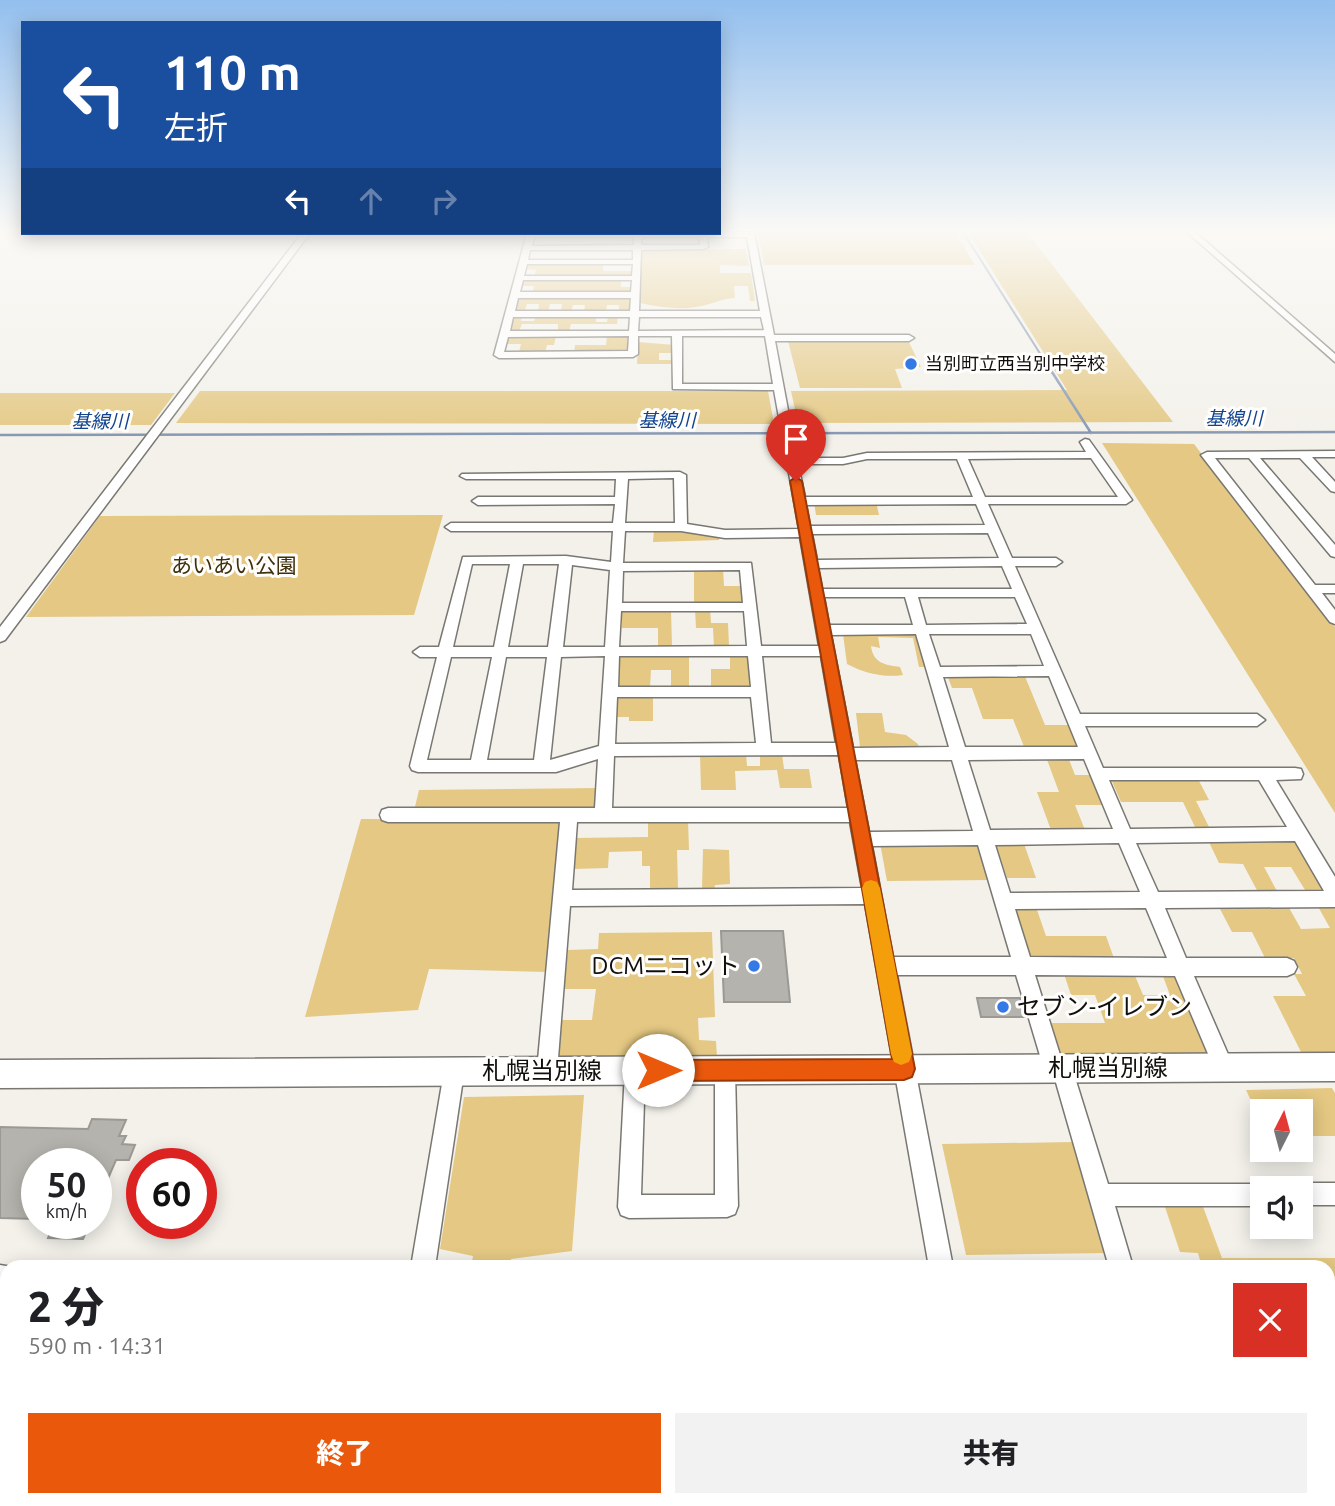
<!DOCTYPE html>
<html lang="ja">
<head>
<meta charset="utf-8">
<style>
	body { margin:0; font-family:Ubuntu,"Noto Sans JP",sans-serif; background:#f2f2f2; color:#202124; height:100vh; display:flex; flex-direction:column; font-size:26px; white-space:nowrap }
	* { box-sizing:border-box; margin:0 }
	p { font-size:23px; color:#757577 }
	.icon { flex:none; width:38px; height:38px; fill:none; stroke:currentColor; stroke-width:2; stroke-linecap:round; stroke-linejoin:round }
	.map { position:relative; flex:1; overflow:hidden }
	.sheet { position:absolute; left:0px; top:1260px; width:1335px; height:247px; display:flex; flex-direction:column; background:#fff; border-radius:21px 21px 0 0; box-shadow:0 4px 18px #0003 }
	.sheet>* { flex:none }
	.top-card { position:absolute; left:21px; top:21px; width:700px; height:214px; border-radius:0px; box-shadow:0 4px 18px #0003; background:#1a4fa0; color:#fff; overflow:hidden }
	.needle { width:46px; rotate:6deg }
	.fabs { position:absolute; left:1250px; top:1099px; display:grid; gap:14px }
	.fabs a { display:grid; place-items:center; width:63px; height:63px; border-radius:0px; background:#fff; box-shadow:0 4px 18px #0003; font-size:35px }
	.speed { position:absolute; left:21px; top:1148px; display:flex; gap:14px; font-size:35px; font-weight:700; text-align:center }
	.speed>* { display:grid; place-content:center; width:91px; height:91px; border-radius:50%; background:#fff; box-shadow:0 4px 18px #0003; line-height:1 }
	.speed small { font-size:18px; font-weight:400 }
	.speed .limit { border:10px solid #d22; background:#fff; color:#111 }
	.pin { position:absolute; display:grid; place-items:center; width:60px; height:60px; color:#fff; margin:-72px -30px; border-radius:50% 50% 50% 0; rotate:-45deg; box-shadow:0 0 7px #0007 }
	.pin .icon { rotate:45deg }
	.me { position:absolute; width:77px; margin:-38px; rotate:90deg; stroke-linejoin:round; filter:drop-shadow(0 0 5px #0008) }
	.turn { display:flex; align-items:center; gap:24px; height:147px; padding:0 28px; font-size:32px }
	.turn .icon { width:91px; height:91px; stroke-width:2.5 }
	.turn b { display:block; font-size:49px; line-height:60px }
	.lanes { display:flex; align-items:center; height:66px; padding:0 28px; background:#0003; justify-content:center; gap:35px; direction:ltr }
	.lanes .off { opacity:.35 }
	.round { display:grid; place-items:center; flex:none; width:74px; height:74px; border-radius:0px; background:#f2f2f2 }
	.summary { display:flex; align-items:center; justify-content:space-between; height:119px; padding:0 28px }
	h1 { font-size:42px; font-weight:800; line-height:52px }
	.button { display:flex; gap:14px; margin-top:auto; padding:14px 28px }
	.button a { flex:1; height:80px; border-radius:0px; background:#ea580c; color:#fff; font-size:28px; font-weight:800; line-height:80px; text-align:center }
	.button a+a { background:#f2f2f2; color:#202124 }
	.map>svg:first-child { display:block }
</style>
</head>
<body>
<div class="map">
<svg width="1335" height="1506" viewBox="0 0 1335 1506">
	<rect width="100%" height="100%" fill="#f3f1ea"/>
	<path fill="#e4c883" d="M758,232H955L975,265H764Z
		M968,232H1027L1173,422L798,423L791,391L1067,390Z
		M642,249H746L749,266L720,265V273H751L755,301H750L748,286H734L735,298C720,299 710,305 696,307C679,310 658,307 640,303Z
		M527,263H603V271H633V277H534L536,270L525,269Z
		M523,279H621V287H632L631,294H532L534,286H521Z
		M518,297H631L630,312H619V305H607L606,312H584L585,305H573L571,312H561L562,304H550L548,312H538L539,304H527L524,312H513Z
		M514,316H522L521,321H534L536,316H596V322H607L608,316H618L617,324H571L569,332H558V324H522L519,331H509Z
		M508,336H556L554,345H547L545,353L519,352L521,344H505Z
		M607,336H631L630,352L574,353L575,345H606Z
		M908,340L921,367L895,369L902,388H800L788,341Z
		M638,342L675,345V353H659V360H674V364H637Z
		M200,391H768L774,424L176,423Z
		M0,393H175L151,425H0Z
		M1102,443L1194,444L1335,627V813Z
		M814,502H876L879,515H816Z
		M443,515L414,615L26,617L100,516Z
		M654,530H681L720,536L719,540L653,542Z
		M694,569H723L724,586H744L745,605L694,604Z
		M695,609H710L711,623H728L729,647H714L713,628H696Z
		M622,610H671L672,647H658V628H622Z
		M919,633L928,667H919L913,638L878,637L880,648L871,646C873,663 885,665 900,667L903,675C884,678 864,673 847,664L843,634Z
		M620,654L689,655V688H671V670H651L650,687H618Z
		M730,655H751L754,688L711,687V669H730Z
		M1024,674L1045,725H1072L1082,748L1025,749L1013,719H983L972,688H952L947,675Z
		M617,695H653V721H629V717H616Z
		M856,713H882L885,732L906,735L918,744L919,748L860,747Z
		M700,754H746L747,766H760V755L782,754L784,769H809L812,788H780L777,770L735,771L736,790H701Z
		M1046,757H1068L1075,775H1093L1105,805H1075L1085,830H1051L1037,792H1059Z
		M1111,779H1198L1209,800L1196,801L1210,829H1196L1183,802H1121Z
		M599,788L597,807L589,812L414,811L419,790Z
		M361,819L561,820L547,972L429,969L418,1010L305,1017Z
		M688,820L689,850H677L678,889H650V866H642V851L609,852L608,868L573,869L575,838L648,837V821Z
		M1208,840H1297L1326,890H1305L1291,867H1264L1278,893L1259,894L1243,864L1219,863Z
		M995,841H1023L1036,878H1007Z
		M979,842L991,880L887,881L880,843Z
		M703,849L729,850L730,884L715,885L714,891L702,890Z
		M1316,903H1335V1059L1305,1060L1273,996H1306L1294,974H1302L1294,958H1265L1252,932H1232L1219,907L1288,906L1301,929L1330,928Z
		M1036,907L1046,936H1106L1115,961L1040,959L1029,955L1015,908Z
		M712,932L715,1017L698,1018L699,1040L716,1041L717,1058H554L559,1020H592L596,989H564L568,950L598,949L599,933Z
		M1063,971H1133L1143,995H1170L1161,971H1178L1215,1060L1061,1059L1051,1023H1105L1095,995H1071Z
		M1332,1088L1335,1093V1136H1300V1111H1262V1124L1246,1090Z
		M584,1095L572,1251L511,1259L510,1267H471L473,1256L440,1249L464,1097Z
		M1075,1142L1109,1253L966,1255L942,1144Z
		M1164,1204H1202L1222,1258H1335V1379H1328V1267H1202L1198,1253L1180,1252Z"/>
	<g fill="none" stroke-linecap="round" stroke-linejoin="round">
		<path stroke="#8495b2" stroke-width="2" d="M963,232L1053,374"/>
		<path stroke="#8495b2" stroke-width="2.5" d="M1052,372L1091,433
			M0,435L1335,432"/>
	</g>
	<path fill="#b5b3ad" stroke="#9b9993" stroke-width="2" d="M721,931H783L790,1002H724Z
		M977,998H1020L1026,1017H981Z
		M92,1119L126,1120L119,1136H126L122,1144L135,1145L129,1160H116L96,1206V1164H37V1219L0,1218V1127L88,1129Z
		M54,1223H90L83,1239L48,1238Z"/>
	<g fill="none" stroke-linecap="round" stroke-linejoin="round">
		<g stroke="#797772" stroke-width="3">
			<path id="minor" d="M754,232L774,335H909L914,338L909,341H775L797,458H843L867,453L1086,452L1080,442L1085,439L1089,440L1132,500L1126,504H988L1012,558H1056L1062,562L1056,566H1015L1080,714H1257L1265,720L1257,726H1085L1103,768H1295L1301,769L1303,774L1301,779L1276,780L1335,877V907L1165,908L1186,958H1287L1294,961L1297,967L1294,973L1287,976H1194L1234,1068L1231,1075L1224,1078L1217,1075L1175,976L1035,975L1061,1058L1069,1061L1072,1068L1108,1184H1262L1271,1188H1262V1206H1115L1133,1267H1109L1055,1079L1047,1076L1044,1069L1016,975H897L953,1267H929L865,904L570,906L557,1071L554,1078L547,1081L540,1078L537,1071L560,822H388L382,820L380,815L382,810L388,808H595L598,759L556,772H418L412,770L410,766L437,657H420L413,652L420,647H439L463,557L566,556L611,562L613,531H451L445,527L451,523H613L615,504L478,505L472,501L478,497H615L616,479H466L460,476L462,474L680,472L686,475L687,524L725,530L799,529L774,390L673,389L672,336H638V354L633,357L499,358L494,355L527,233ZM534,237H634V245L532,246ZM642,237H699L700,245H641ZM707,237H747L760,311H639L641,250L704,249L708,247ZM530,250H633V260H528ZM527,264H633L632,276H524ZM523,280H632L631,292H520ZM518,298H631L630,311H515ZM513,317H630L629,331H510ZM639,317H761L764,330L638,331ZM629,336L628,351L504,352L508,337ZM682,336H765L773,384H682ZM1091,458L1118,497H985L968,459ZM867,459H957L973,497H805L798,464H843ZM674,478L675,523H625L628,479ZM976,504L985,525L810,526L806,505ZM625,531H681L725,538L800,537L819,646H761L751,563H623ZM988,533L999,558L817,560L812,534ZM472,564H510L494,647H453ZM523,564H559L548,647H508ZM572,565L610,570L605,647H563ZM1002,566L1012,589H822L818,568ZM740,570L743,603H622L623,571ZM824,597H905L913,625H829ZM918,597H1015L1027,624L926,625ZM621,611H744L747,646L619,647ZM916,634L949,747L853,748L831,635ZM929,634H1031L1044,666L940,667ZM605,656L599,746L550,760L561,657ZM619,656H748L751,687H618ZM762,656H821L836,743H771ZM451,657H492L471,760H427ZM506,657H547L534,760H487ZM1049,676L1078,747H965L943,677ZM617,697H751L756,743L615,744ZM839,755L848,808H612L614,756ZM1084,759L1113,829L990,830L968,760ZM855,760H952L973,831L869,832ZM1109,780H1259L1287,827L1130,829ZM577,822H850L862,888L572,890ZM1295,841L1324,891L1158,892L1136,843ZM1119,843L1140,892L1010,893L995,845ZM978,845L1011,957H893L872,846ZM1146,908L1167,958L1030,957L1015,909Z
				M1187,232H1195L1335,354V362Z
				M302,233H310L5,640L0,642V627Z
				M1335,451V457H1312L1335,482V492L1331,491L1300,458H1260L1335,545V557L1331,556L1249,458H1215L1315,585H1335V593H1322L1335,610V624L1330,622L1201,455L1207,452Z
				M725,1060L732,1063L735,1070L738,1206L735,1214L727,1217L629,1218L621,1215L618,1207L625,1071L628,1064L635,1061L642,1064L645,1071L641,1195H715V1070L718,1063Z
				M454,1062L461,1065L464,1072L435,1267H411L444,1072L447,1065Z
				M1300,1183H1335V1205H1300V1188H1291Z
				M0,1265L12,1267H7V1289H0Z
				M0,1399H7V1425H0Z
				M1328,1431H1335V1457H1328Z
				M86,1500H114L112,1506H84Z
				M372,1500H400L399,1506H371Z
				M972,1500H1000L1001,1506H973Z
				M1176,1500H1204L1206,1506H1178Z"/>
		</g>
		<g stroke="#797772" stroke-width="3">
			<path id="major" d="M1335,1053V1081L0,1088V1060Z"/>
		</g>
		<use href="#minor" fill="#fff" fill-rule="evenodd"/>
		<use href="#major" fill="#fff" fill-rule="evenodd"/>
	</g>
	<linearGradient id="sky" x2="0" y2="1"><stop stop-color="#93bfee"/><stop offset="0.52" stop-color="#faf9f6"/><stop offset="1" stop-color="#faf9f6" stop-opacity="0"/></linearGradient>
	<rect width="1335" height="443" fill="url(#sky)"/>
	<path fill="#ea580c" stroke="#983908" stroke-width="2" d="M796,477L802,481L915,1069L912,1077L904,1080L658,1081L650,1078L647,1070L650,1063L658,1060L892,1059L790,481Z"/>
	<path fill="#f59e0b" d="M871,880L877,882L880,888L912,1054L909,1062L901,1065L894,1062L891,1054L862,888L865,882Z"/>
	<g fill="#347ae7" stroke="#fffefc" stroke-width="2.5">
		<circle cx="911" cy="364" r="7"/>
		<circle cx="754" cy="966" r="7"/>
		<circle cx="1003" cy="1007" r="7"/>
	</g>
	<g text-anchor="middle" stroke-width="6" stroke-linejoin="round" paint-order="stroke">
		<g font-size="18" fill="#100f0d" stroke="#fffefc" text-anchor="start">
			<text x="925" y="370">当別町立西当別中学校</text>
		</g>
		<g font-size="19" font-style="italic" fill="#11438f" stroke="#fffefc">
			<text x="1234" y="425">基線川</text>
			<text x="667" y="427">基線川</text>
			<text x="100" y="428">基線川</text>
		</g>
		<g font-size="21" fill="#3e300d" stroke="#fffefc">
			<text x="234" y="573">あいあい公園</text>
		</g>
		<g font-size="24" fill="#100f0d" stroke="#fffefc" text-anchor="end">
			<text x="740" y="974">DCMニコット</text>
			<text x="1017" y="1015" text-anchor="start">セブン-イレブン</text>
		</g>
		<g font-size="24" fill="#100f0d" stroke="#fffefc">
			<text x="1108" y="1076">札幌当別線</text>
			<text x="542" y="1079">札幌当別線</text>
		</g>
	</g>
</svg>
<div class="fabs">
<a><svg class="needle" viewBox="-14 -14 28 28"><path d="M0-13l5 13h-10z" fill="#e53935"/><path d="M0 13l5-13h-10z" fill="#757577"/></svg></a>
<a><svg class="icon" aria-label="sound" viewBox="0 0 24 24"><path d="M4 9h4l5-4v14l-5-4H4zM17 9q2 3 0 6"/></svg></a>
</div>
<div class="speed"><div>50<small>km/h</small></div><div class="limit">60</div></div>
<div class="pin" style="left:796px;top:481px;background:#d93025"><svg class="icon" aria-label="arrive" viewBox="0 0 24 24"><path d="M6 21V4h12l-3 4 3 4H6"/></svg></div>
<svg class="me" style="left:658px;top:1070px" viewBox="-20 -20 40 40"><circle r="19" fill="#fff"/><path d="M0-13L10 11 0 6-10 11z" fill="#ea580c"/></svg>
<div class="top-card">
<div class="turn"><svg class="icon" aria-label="left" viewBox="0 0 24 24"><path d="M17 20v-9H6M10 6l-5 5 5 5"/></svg><div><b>110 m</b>左折</div></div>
<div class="lanes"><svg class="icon" aria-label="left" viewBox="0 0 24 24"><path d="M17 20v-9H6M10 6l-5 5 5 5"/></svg><svg class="icon off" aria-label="ahead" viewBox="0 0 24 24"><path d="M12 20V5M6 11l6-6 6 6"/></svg><svg class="icon off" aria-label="right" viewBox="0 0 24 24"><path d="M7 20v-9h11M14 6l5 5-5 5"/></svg></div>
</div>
<section class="sheet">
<div class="summary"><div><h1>2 分</h1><p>590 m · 14:31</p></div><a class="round" style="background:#d93025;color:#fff"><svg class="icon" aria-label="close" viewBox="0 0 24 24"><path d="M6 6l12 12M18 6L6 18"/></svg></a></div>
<div class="button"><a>終了</a><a>共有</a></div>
</section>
</div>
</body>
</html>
